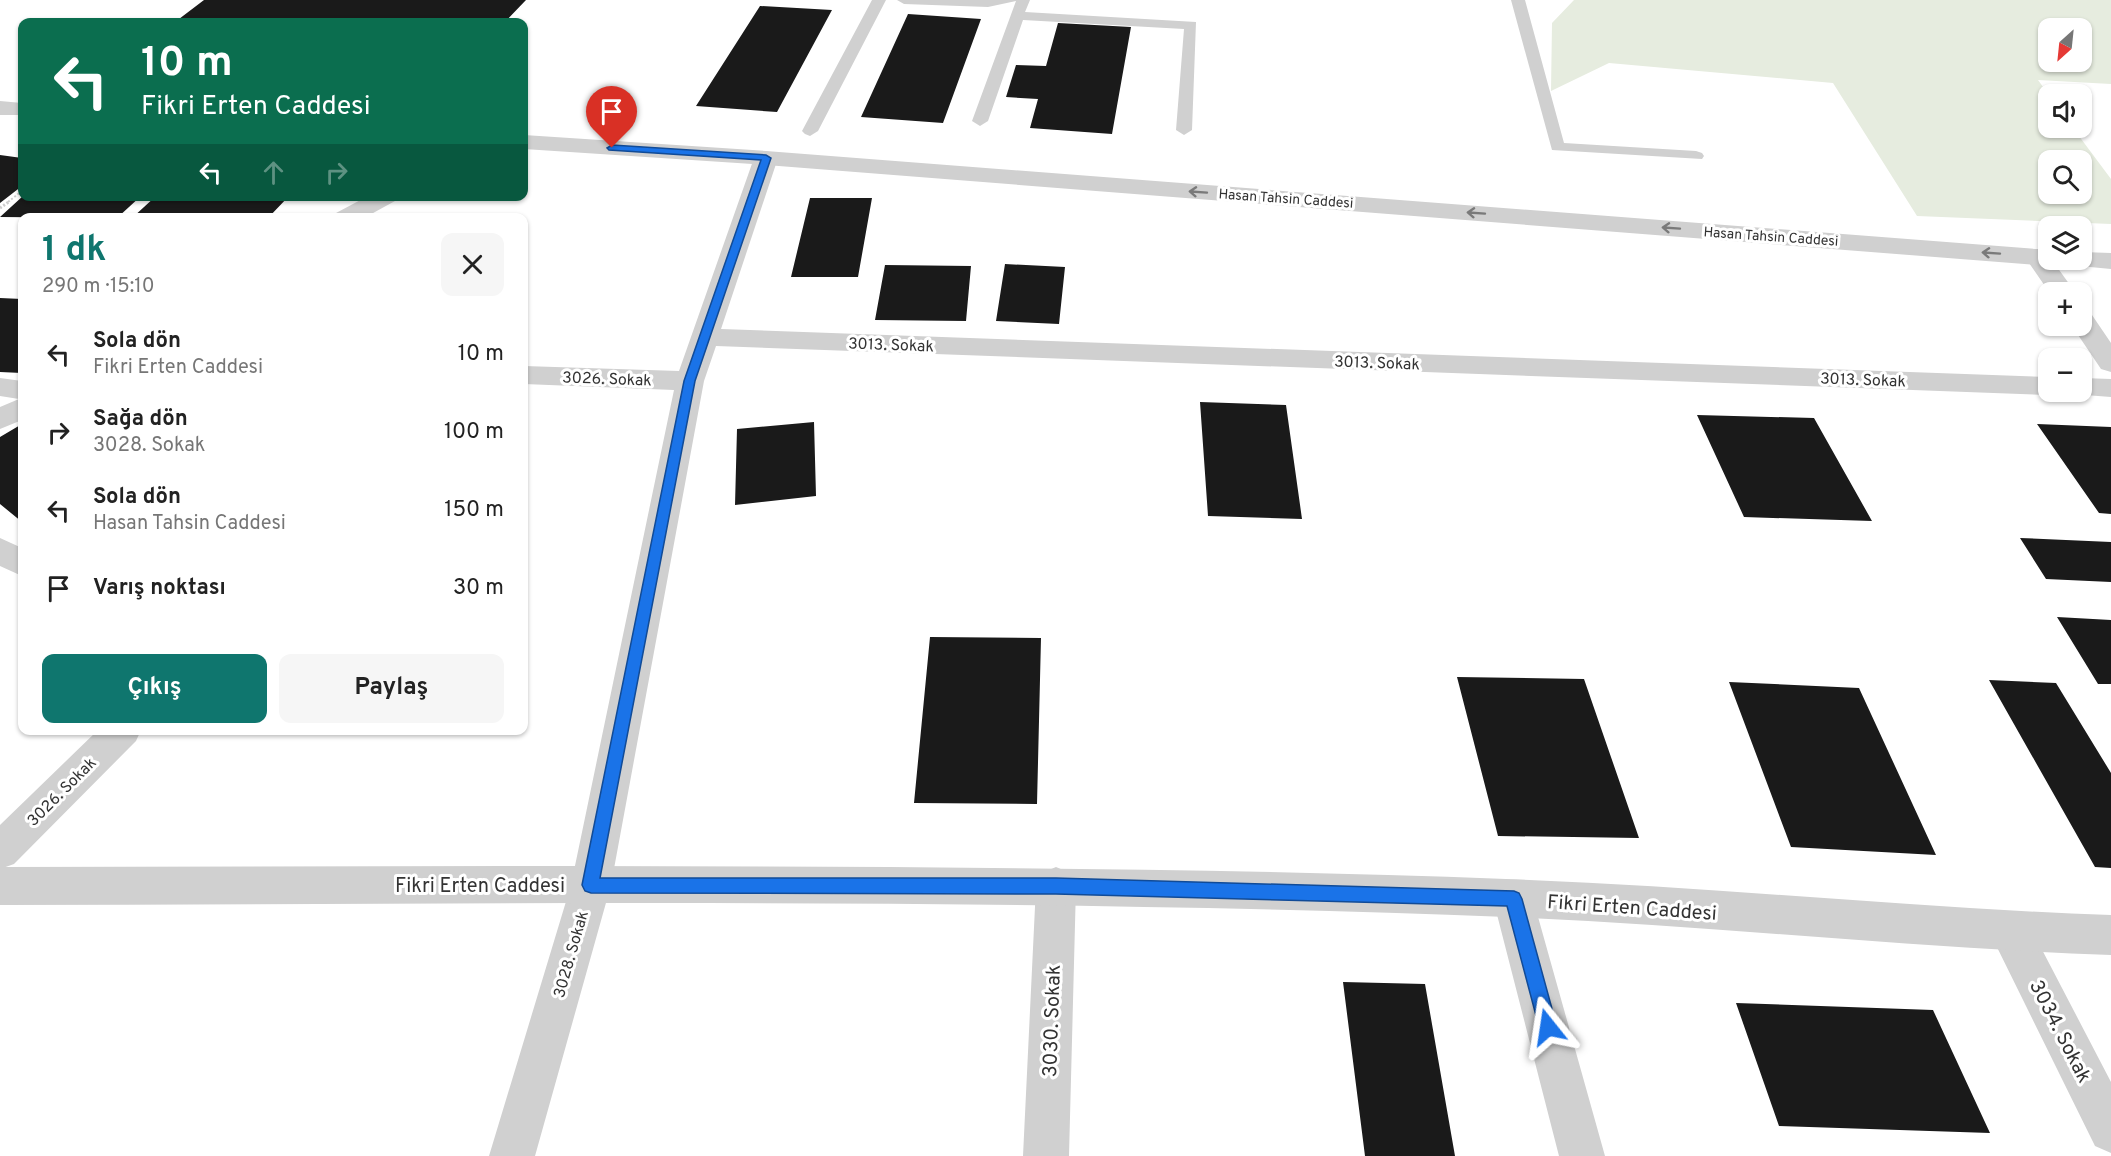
<!DOCTYPE html>
<html lang="tr">
<head>
<meta charset="utf-8">
<style>
	body { margin:0; font-family:Overpass,sans-serif; background:#f6f6f6; color:#222; height:100vh; display:flex; flex-direction:column; font-size:22px; white-space:nowrap }
	* { box-sizing:border-box; margin:0 }
	p { font-size:20px; color:#767676 }
	.icon { flex:none; width:33px; height:33px; fill:none; stroke:currentColor; stroke-width:2; stroke-linecap:round; stroke-linejoin:round }
	.map { position:relative; flex:1; overflow:hidden }
	.details { position:absolute; left:18px; top:213px; width:510px; height:522px; display:flex; flex-direction:column; background:#fff; border-radius:12px; box-shadow:0 2px 4px #0004 }
	.details>* { flex:none }
	.guide { position:absolute; left:18px; top:18px; width:510px; height:183px; border-radius:12px; box-shadow:0 2px 4px #0004; background:#0b6e4f; color:#fff; overflow:hidden }
	.needle { width:39px; rotate:207deg }
	.controls { position:absolute; left:2038px; top:18px; display:grid; gap:12px }
	.controls a { display:grid; place-items:center; width:54px; height:54px; border-radius:12px; background:#fff; box-shadow:0 2px 4px #0004; font-size:30px }
	.pin { position:absolute; display:grid; place-items:center; width:51px; height:51px; color:#fff; margin:-62px -26px; border-radius:50% 50% 50% 0; rotate:-45deg; box-shadow:0 0 6px #0007 }
	.pin .icon { rotate:45deg }
	.me { position:absolute; width:66px; margin:-33px; rotate:345deg; stroke-linejoin:round; filter:drop-shadow(0 0 4px #0008) }
	.turn { display:flex; align-items:center; gap:21px; height:126px; padding:0 24px; font-size:27px }
	.turn .icon { width:78px; height:78px; stroke-width:2.5 }
	.turn b { display:block; font-size:42px; line-height:51px }
	.lanes { display:flex; align-items:center; height:57px; padding:0 24px; background:#0003; justify-content:center; gap:30px; direction:ltr }
	.lanes .off { opacity:.35 }
	.round { display:grid; place-items:center; flex:none; width:63px; height:63px; border-radius:12px; background:#f6f6f6 }
	.head { display:flex; align-items:center; justify-content:space-between; height:102px; padding:0 24px }
	h1 { font-size:36px; font-weight:700; line-height:45px; color:#0f766e }
	.button { display:flex; gap:12px; margin-top:auto; padding:12px 24px }
	.button a { flex:1; height:69px; border-radius:12px; background:#0f766e; color:#fff; font-size:24px; font-weight:700; line-height:69px; text-align:center }
	.button a+a { background:#f6f6f6; color:#222 }
	ul { padding:0; list-style:none }
	li { display:flex; align-items:center; gap:18px; height:78px; padding:0 24px }
	li div { flex:1 }
	li b { display:block; font-size:22px }
	li em { font-style:normal }
	.map>svg:first-child { display:block }
</style>
</head>
<body>
<div class="map">
<svg width="2111" height="1156" viewBox="0 0 2111 1156">
	<rect width="100%" height="100%" fill="#fff"/>
	<path fill="#e6ecdf" fill-rule="evenodd" d="M1574,0H2111V84L2038,80L2049,95V128H2073L2111,179V224L1917,216L1833,83L1609,63L1551,91L1552,23ZM2049,28H2082V62H2049ZM2049,160H2082V194H2049Z"/>
	<path fill="#1a1a1a" d="M204,0H526L505,22H233L179,19Z
		M760,6L832,10L777,112L696,106Z
		M908,14L981,19L943,123L861,117Z
		M1058,23L1131,27L1112,134L1030,128L1038,99L1006,97L1016,65L1046,66Z
		M0,155L22,158V186L0,203Z
		M23,196H141L117,218L0,217Z
		M156,196H289L268,218H132Z
		M810,198H872L858,277H791Z
		M1005,264L1065,267L1059,324L996,321Z
		M885,265L971,266L966,321L875,320Z
		M0,298L22,299V373L0,372Z
		M1200,402L1286,405L1302,519L1208,516Z
		M1697,415L1814,418L1872,521L1744,517Z
		M814,422L816,496L735,505L737,429Z
		M22,424V522L0,504V437Z
		M2037,424L2111,427V514L2099,513Z
		M2020,538L2111,542V582L2046,579Z
		M2057,617L2111,620V684H2098Z
		M930,637L1041,638L1037,804L914,803Z
		M1457,677L1584,679L1639,838L1498,836Z
		M1989,680L2056,683L2111,773V868L2095,867Z
		M1729,682L1859,688L1936,855L1791,847Z
		M1343,982L1425,984L1455,1156H1365Z
		M1736,1003L1933,1010L1990,1133L1779,1126Z"/>
	<g fill="none" stroke-linecap="round" stroke-linejoin="round">
		<path stroke="#cdcdcd" stroke-width="2" stroke-dasharray="2 2" stroke-linecap="butt" d="M8,202L22,191"/>
		<path stroke="#cdcdcd" stroke-width="3" stroke-dasharray="2 2" stroke-linecap="butt" d="M0,208L10,201"/>
		<path fill="#d0d0d0" fill-rule="evenodd" d="M872,0H886L818,131L810,136L805,134L802,131Z
			M897,0H1030L1025,12L1196,22L1192,130L1184,135L1176,130L1184,29L1023,20L988,121L980,126L972,121L1016,1L988,7L904,4Z
			M1511,0H1525L1564,143L1696,151L1702,153L1704,156L1702,159L1552,150Z"/>
		<path fill="#d0d0d0" fill-rule="evenodd" d="M766,151L774,153L778,158L721,329L2049,377V392H2060L2049,395L716,346L704,381L611,885L535,1156H489L571,885L674,390L524,384V366L679,371L754,158L758,153Z
			M368,196H399L395,201L364,218H333L336,213Z
			M2038,249L2047,252L2049,260H2052L2075,292H2049L2025,257L2029,252Z
			M2082,313L2092,315L2111,343V372L2101,369L2072,326H2082Z
			M0,378L22,381V420L0,429V407L19,399L0,396Z
			M2082,378L2111,379V397L2072,394L2071,392H2082Z
			M0,538L22,548V576L0,566Z
			M98,730H141L136,741L14,864L0,869V825Z
			M1056,867L1070,873L1076,886L1069,1156H1023L1036,886L1042,873Z
			M1513,880L1527,885L1533,899L1605,1156H1559L1493,899L1499,885Z
			M2011,913L2026,919L2111,1082V1153L2095,1146L1990,933L1996,919Z"/>
		<path fill="#d0d0d0" fill-rule="evenodd" d="M0,101L22,103V115H0Z
			M524,135L766,151L2049,250V260H2061L2058,263L2049,266L766,165L524,149Z
			M2082,252L2111,253V269L2069,265L2065,260H2082Z
			M565,866C879,867 1192,867 1506,879C1708,886 1909,908 2111,915V955C1909,948 1709,925 1507,917C1005,897 502,904 0,905V867Z"/>
	</g>
	<defs><path id="oneway-shaft" d="M-6 0H5M1.5-3L5.5 0L1.5 3" fill="none" stroke-width="1.6" stroke-linecap="round" stroke-linejoin="round" transform="scale(1.5)"/></defs>
	<g stroke="#7a7a7a">
		<use href="#oneway-shaft" transform="translate(1198 192) rotate(-176)"/>
		<use href="#oneway-shaft" transform="translate(1476 213) rotate(-176)"/>
		<use href="#oneway-shaft" transform="translate(1671 228) rotate(-176)"/>
		<use href="#oneway-shaft" transform="translate(1991 253) rotate(-176)"/>
	</g>
	<path fill="#1a73e8" stroke="#114b97" stroke-width="1.5" d="M612,145L766,155L771,158L695,381L600,878H1056L1514,891L1519,893L1522,899L1557,1027L1554,1034L1548,1036L1541,1034L1539,1027L1507,906L1056,894L591,893L585,891L582,885L684,381L761,160L609,150L607,148Z"/>
	<g text-anchor="middle" stroke-width="6" stroke-linejoin="round" paint-order="stroke">
		<g font-size="14" fill="#333" stroke="#fff">
			<text transform="translate(1286 198) rotate(4)" y="5">Hasan Tahsin Caddesi</text>
			<text transform="translate(1771 236) rotate(4)" y="5">Hasan Tahsin Caddesi</text>
		</g>
		<g font-size="16" fill="#333" stroke="#fff">
			<text transform="translate(891 344) rotate(2)" y="6">3013. Sokak</text>
			<text transform="translate(1377 362) rotate(2)" y="6">3013. Sokak</text>
			<text transform="translate(607 378) rotate(2)" y="6">3026. Sokak</text>
			<text transform="translate(1863 379) rotate(2)" y="6">3013. Sokak</text>
			<text transform="translate(61 791) rotate(-45)" y="6">3026. Sokak</text>
			<text transform="translate(570 954) rotate(-74)" y="6">3028. Sokak</text>
		</g>
		<g font-size="20" fill="#333" stroke="#fff">
			<text x="480" y="892">Fikri Erten Caddesi</text>
			<text transform="translate(1632 907) rotate(4)" y="7">Fikri Erten Caddesi</text>
			<text transform="translate(1051 1021) rotate(-88)" y="7">3030. Sokak</text>
			<text transform="translate(2061 1031) rotate(63)" y="7">3034. Sokak</text>
		</g>
	</g>
</svg>
<div class="controls">
<a><svg class="needle" viewBox="-14 -14 28 28"><path d="M0-13l5 13h-10z" fill="#e53935"/><path d="M0 13l5-13h-10z" fill="#767676"/></svg></a>
<a><svg class="icon" aria-label="sound" viewBox="0 0 24 24"><path d="M4 9h4l5-4v14l-5-4H4zM17 9q2 3 0 6"/></svg></a>
<a><svg class="icon" aria-label="search" viewBox="0 0 24 24"><circle cx="10" cy="10" r="6"/><path d="M15 15l6 6"/></svg></a>
<a><svg class="icon" aria-label="layers" viewBox="0 0 24 24"><path d="M12 4l9 5-9 5-9-5zM3 14l9 5 9-5"/></svg></a>
<a>+</a>
<a>−</a>
</div>
<div class="pin" style="left:612px;top:148px;background:#d93025"><svg class="icon" aria-label="arrive" viewBox="0 0 24 24"><path d="M6 21V4h12l-3 4 3 4H6"/></svg></div>
<svg class="me" style="left:1548px;top:1027px" viewBox="-20 -20 40 40"><path d="M0-17L14 15 0 8-14 15z" fill="#1a73e8" stroke="#fff" stroke-width="4"/></svg>
<div class="guide">
<div class="turn"><svg class="icon" aria-label="left" viewBox="0 0 24 24"><path d="M17 20v-9H6M10 6l-5 5 5 5"/></svg><div><b>10 m</b>Fikri Erten Caddesi</div></div>
<div class="lanes"><svg class="icon" aria-label="left" viewBox="0 0 24 24"><path d="M17 20v-9H6M10 6l-5 5 5 5"/></svg><svg class="icon off" aria-label="ahead" viewBox="0 0 24 24"><path d="M12 20V5M6 11l6-6 6 6"/></svg><svg class="icon off" aria-label="right" viewBox="0 0 24 24"><path d="M7 20v-9h11M14 6l5 5-5 5"/></svg></div>
</div>
<section class="details">
<div class="head"><div><h1>1 dk</h1><p>290 m · 15:10</p></div><a class="round"><svg class="icon" aria-label="close" viewBox="0 0 24 24"><path d="M6 6l12 12M18 6L6 18"/></svg></a></div>
<ul>
<li><svg class="icon" aria-label="left" viewBox="0 0 24 24"><path d="M17 20v-9H6M10 6l-5 5 5 5"/></svg><div><b>Sola dön</b><p>Fikri Erten Caddesi</p></div><em>10 m</em></li>
<li><svg class="icon" aria-label="right" viewBox="0 0 24 24"><path d="M7 20v-9h11M14 6l5 5-5 5"/></svg><div><b>Sağa dön</b><p>3028. Sokak</p></div><em>100 m</em></li>
<li><svg class="icon" aria-label="left" viewBox="0 0 24 24"><path d="M17 20v-9H6M10 6l-5 5 5 5"/></svg><div><b>Sola dön</b><p>Hasan Tahsin Caddesi</p></div><em>150 m</em></li>
<li><svg class="icon" aria-label="arrive" viewBox="0 0 24 24"><path d="M6 21V4h12l-3 4 3 4H6"/></svg><div><b>Varış noktası</b></div><em>30 m</em></li>
</ul>
<div class="button"><a>Çıkış</a><a>Paylaş</a></div>
</section>
</div>
</body>
</html>
